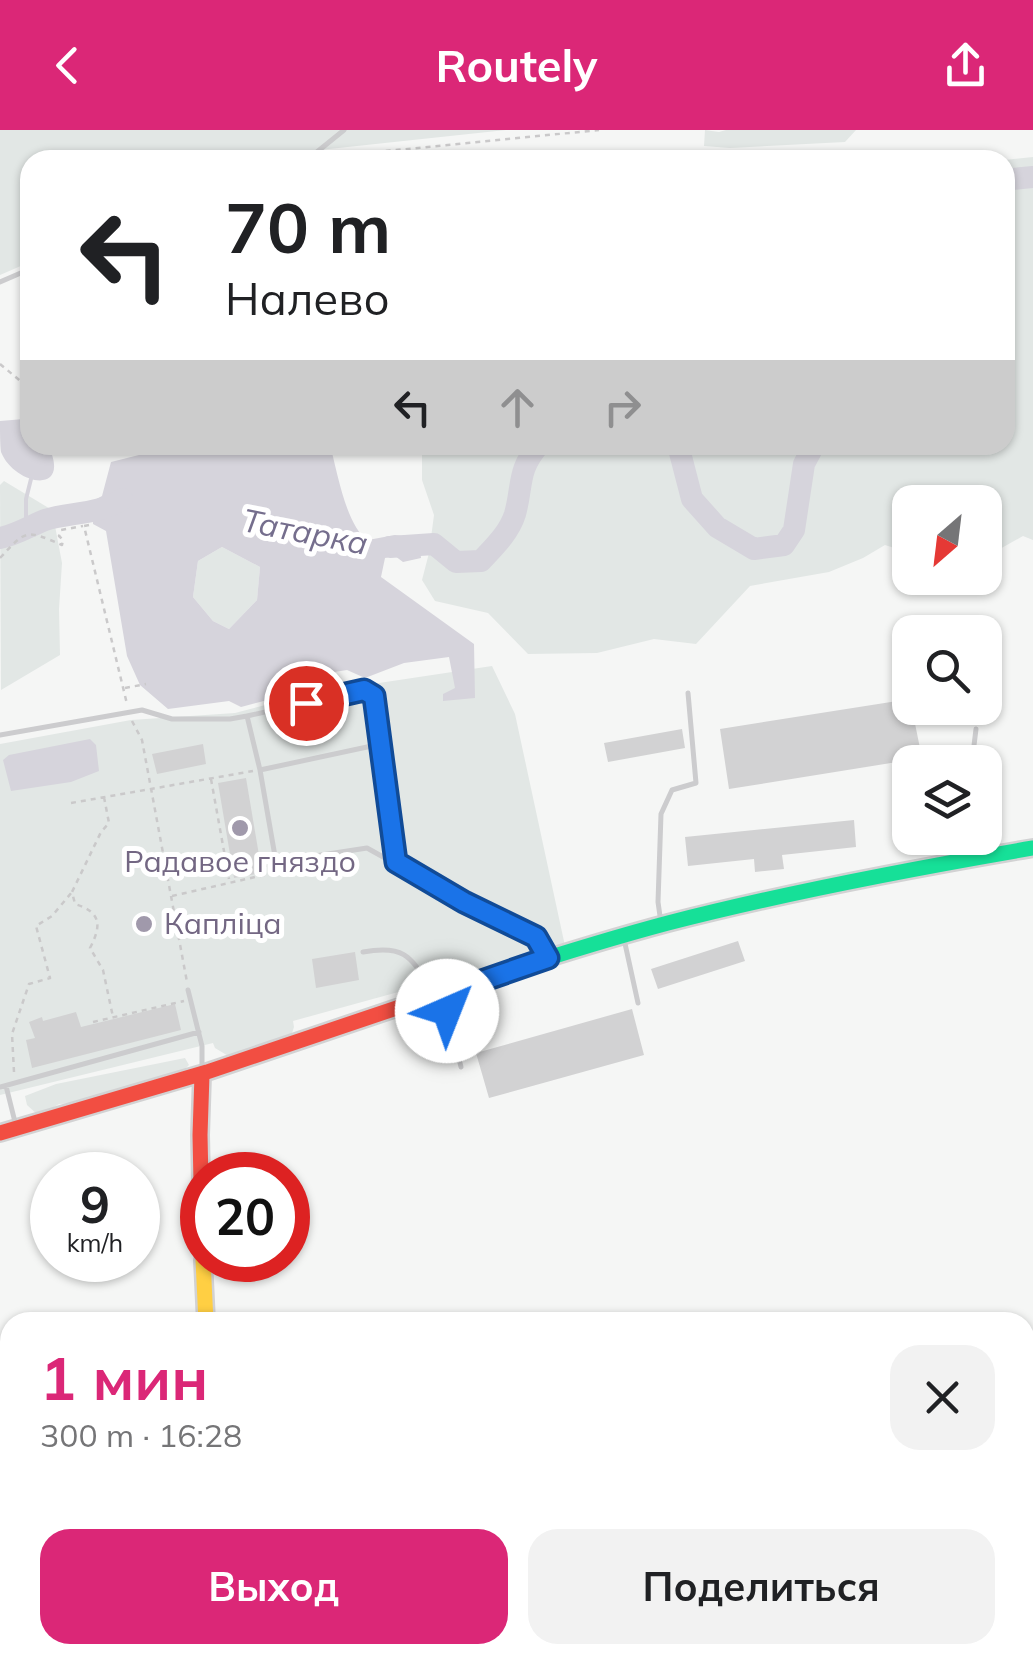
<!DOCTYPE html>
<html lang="ru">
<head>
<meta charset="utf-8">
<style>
	body { margin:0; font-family:Mulish,sans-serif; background:#f2f2f2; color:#202124; height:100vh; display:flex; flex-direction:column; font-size:38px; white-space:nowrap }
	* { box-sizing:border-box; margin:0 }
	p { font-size:32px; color:#757577 }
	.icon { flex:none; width:55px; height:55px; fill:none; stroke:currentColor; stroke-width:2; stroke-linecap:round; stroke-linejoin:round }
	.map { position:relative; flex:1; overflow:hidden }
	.drawer { position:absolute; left:0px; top:1182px; width:1035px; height:352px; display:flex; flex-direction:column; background:#fff; border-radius:30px 30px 0 0; box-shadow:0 2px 8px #0004 }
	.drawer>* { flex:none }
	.banner { position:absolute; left:20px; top:20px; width:995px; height:305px; border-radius:30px; box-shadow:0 2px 8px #0004; background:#fff; color:#202124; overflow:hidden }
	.needle { width:65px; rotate:208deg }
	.tools { position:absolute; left:892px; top:355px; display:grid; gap:20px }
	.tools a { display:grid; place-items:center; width:110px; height:110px; border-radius:20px; background:#fff; box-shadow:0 2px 8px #0004; font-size:50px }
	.speed { position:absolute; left:30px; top:1022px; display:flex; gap:20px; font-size:50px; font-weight:700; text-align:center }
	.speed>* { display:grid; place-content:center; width:130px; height:130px; border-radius:50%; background:#fff; box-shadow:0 2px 8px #0004; line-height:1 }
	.speed small { font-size:25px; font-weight:400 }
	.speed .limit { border:15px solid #d22; background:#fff; color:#111 }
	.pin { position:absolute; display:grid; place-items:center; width:85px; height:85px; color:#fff; margin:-42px; border:5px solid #fff; border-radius:50%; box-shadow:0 2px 10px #0007 }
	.me { position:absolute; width:110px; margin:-55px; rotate:44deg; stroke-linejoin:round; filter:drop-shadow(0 0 8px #0008) }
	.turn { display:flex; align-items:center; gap:35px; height:210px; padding:0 40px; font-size:45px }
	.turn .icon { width:130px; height:130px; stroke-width:2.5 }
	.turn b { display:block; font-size:70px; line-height:85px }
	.lanes { display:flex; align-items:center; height:95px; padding:0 40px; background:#0003; justify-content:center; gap:50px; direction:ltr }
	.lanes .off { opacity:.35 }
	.round { display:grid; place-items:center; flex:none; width:105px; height:105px; border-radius:30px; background:#f2f2f2 }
	.overview { display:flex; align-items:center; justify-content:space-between; height:170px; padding:0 40px }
	h1 { font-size:60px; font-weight:700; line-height:75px; color:#db2777 }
	.button { display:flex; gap:20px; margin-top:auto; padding:20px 40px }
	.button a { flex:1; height:115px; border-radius:30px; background:#db2777; color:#fff; font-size:40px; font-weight:700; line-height:115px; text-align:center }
	.button a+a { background:#f2f2f2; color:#202124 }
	header { display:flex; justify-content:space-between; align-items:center; height:130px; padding:0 40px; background:#db2777; color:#fff; font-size:45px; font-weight:700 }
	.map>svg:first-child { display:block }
</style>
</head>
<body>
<header><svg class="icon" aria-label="back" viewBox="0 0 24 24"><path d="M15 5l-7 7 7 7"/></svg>Routely<svg class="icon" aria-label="share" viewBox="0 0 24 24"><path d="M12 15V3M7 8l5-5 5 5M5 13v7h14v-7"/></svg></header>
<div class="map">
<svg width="1033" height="1534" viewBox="0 0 1033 1534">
	<rect width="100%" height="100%" fill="#f5f6f5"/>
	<path fill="#e2e7e5" d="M0,0H506L301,22L279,30H30V132L0,145Z
		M705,0L719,2L726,0H856L845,12L730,18L704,16Z
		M1033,27V410L1023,406L991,424L985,430V372H910V423L885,415L863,428L829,442L750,456L696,514L654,509L597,523L528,524L488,483L435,471L422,450L429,423L434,385L422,350V315H1005V30Z
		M4,351L52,380L62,433L59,479L60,525L1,560L0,355Z
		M222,417L260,437L257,470L229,499L213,491L193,467L198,431Z
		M492,536L515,584L565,816L293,891L294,897L291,906L230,927L215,918L213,913L0,965V614L131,590L235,583L306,564Z
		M185,928L189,935L183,941L158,953L94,972L59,974L39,986L27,975L25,966L56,954Z"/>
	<path fill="#d6d4dc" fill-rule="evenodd" d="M24,289L30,292V315H48C73,367 14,355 1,322C0,314 0,300 0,291Z
		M179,315H330C337,340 346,397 368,410L395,405L419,408L421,428L403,432L395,426L385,428L381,447L474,514L475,568L443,571V564L455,558L449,527L404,533L365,548L347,540L296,548L283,566L241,577L229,571L168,579L140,555L127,526L106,401L93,394V371L102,366L111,332ZM222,417L260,437L257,470L229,499L213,491L193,467L198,431Z
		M90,609L96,615L99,641L71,652L11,661L3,630L9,625Z"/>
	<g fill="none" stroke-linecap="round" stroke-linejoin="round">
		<path stroke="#d6d4dc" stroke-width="4" d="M26,398V369L31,349"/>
		<path stroke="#d6d4dc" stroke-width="22" d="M1005,53L1012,49L1033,47
			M678,315L692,369L717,397L754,419L784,415L794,400L804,334L814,315
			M0,408C16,405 30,396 45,390C70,382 99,385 122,369
			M390,417L434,414L456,432L481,431C494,417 509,403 515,384C523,355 517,340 539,315"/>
	</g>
	<path fill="#d2d2d3" d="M910,569L922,628L729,659L720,599Z
		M682,599L685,618L608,632L604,613Z
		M203,614L206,634L157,644L152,624Z
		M246,648L262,743L234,748L218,653Z
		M854,690L856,717L782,725L784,739L755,742L754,729L688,736L685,707Z
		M738,811L745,831L658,859L651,839Z
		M355,822L359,850L316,858L312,829Z
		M175,874L181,900L32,938L26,910L35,908L29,892L42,887L43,891L76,882L81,897Z
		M632,879L644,925L489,968L476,923Z"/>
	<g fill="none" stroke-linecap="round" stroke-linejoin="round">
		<g stroke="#d2d2d3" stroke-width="20">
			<path id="fast" d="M435,865C512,839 589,814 668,793C788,762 910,739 1033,718
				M220,1525L221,1534"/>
		</g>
		<g stroke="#d2d2d3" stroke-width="20">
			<path id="slow" d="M203,1130L206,1192"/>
		</g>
		<g stroke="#d2d2d3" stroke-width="20">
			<path id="jam" d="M202,945L200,1005L202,1100
				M0,1003L207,942L435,865"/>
		</g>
		<path stroke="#cac9ca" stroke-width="2.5" stroke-dasharray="5 5" stroke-linecap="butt" d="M326,27L599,0
			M0,234L30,259
			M89,395L84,396L127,574
			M0,428C26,400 25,399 62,415L63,410L59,406L61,400L83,396
			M125,558L146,554
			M132,591L142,610L187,852
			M211,649L229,749
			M104,667L109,693L101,702L72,762L75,774C101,782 102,795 90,818L103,840L113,887
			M71,673L253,641
			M172,766L264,745L265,736L268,735
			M93,892L184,871
			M14,942L12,904L29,854L50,848L36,796L52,786L72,762"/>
		<path stroke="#ccccce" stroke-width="5" d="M307,30L344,0
			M0,152L30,139
			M247,586L364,560L375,566L381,614L260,640
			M0,605L142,580L172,589H230L247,586L260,640L276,732L367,718L464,772L536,807L545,823
			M381,614L396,732
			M972,632L976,599
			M963,727V708
			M661,793L658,772L661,684L672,660L696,653L688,563
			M624,809L638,873
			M363,822C407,814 411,828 434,863
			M188,860L202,916V942
			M444,867L461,937
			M6,956L16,996
			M0,957L199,902"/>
		<use href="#fast" stroke="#16e098" stroke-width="15"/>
		<use href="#slow" stroke="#ffcf43" stroke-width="15"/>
		<use href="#jam" stroke="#f24e42" stroke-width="15"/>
	</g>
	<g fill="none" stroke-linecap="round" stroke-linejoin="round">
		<g stroke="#114b97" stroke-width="25">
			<path id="route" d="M306,573L364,560L374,566L396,732L464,772L536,807L548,828L444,864L447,881"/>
		</g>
		<use href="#route" stroke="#1a73e8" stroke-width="18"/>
	</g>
	<g fill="#a099ab" stroke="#fff" stroke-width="4">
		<circle cx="240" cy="698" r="10"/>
		<circle cx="144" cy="794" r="10"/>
	</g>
	<g text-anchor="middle" stroke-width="10" stroke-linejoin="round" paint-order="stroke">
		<g font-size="30" fill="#736783" stroke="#fff">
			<text x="240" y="742">Радавое гняздо</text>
			<text x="164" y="804" text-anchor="start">Капліца</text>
		</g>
		<g font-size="32" font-style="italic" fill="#756e8d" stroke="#fff">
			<text transform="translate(305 402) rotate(11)" y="11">Татарка</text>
		</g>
	</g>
</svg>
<div class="tools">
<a><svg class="needle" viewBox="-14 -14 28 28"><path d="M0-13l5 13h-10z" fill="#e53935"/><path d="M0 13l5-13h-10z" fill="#757577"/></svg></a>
<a><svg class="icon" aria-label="search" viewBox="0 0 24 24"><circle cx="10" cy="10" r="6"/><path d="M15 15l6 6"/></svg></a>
<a><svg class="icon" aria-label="layers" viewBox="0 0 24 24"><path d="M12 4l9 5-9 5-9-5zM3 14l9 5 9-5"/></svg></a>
</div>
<div class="speed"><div>9<small>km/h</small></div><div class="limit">20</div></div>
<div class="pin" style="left:306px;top:573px;background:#d93025"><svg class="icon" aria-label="arrive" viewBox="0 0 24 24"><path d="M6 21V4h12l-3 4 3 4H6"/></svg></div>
<svg class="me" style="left:447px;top:881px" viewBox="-20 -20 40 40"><circle r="19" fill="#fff"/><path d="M0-13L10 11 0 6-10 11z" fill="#1a73e8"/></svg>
<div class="banner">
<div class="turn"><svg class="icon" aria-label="left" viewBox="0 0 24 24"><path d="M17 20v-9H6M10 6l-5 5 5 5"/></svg><div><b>70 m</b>Налево</div></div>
<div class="lanes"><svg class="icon" aria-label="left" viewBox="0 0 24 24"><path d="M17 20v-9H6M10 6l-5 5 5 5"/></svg><svg class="icon off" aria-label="ahead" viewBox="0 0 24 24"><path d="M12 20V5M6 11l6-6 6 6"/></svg><svg class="icon off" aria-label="right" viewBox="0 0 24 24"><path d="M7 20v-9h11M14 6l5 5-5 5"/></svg></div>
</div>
<section class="drawer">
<div class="overview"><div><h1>1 мин</h1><p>300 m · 16:28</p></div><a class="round"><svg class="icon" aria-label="close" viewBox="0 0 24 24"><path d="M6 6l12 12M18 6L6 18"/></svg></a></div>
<div class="button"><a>Выход</a><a>Поделиться</a></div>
</section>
</div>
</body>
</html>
